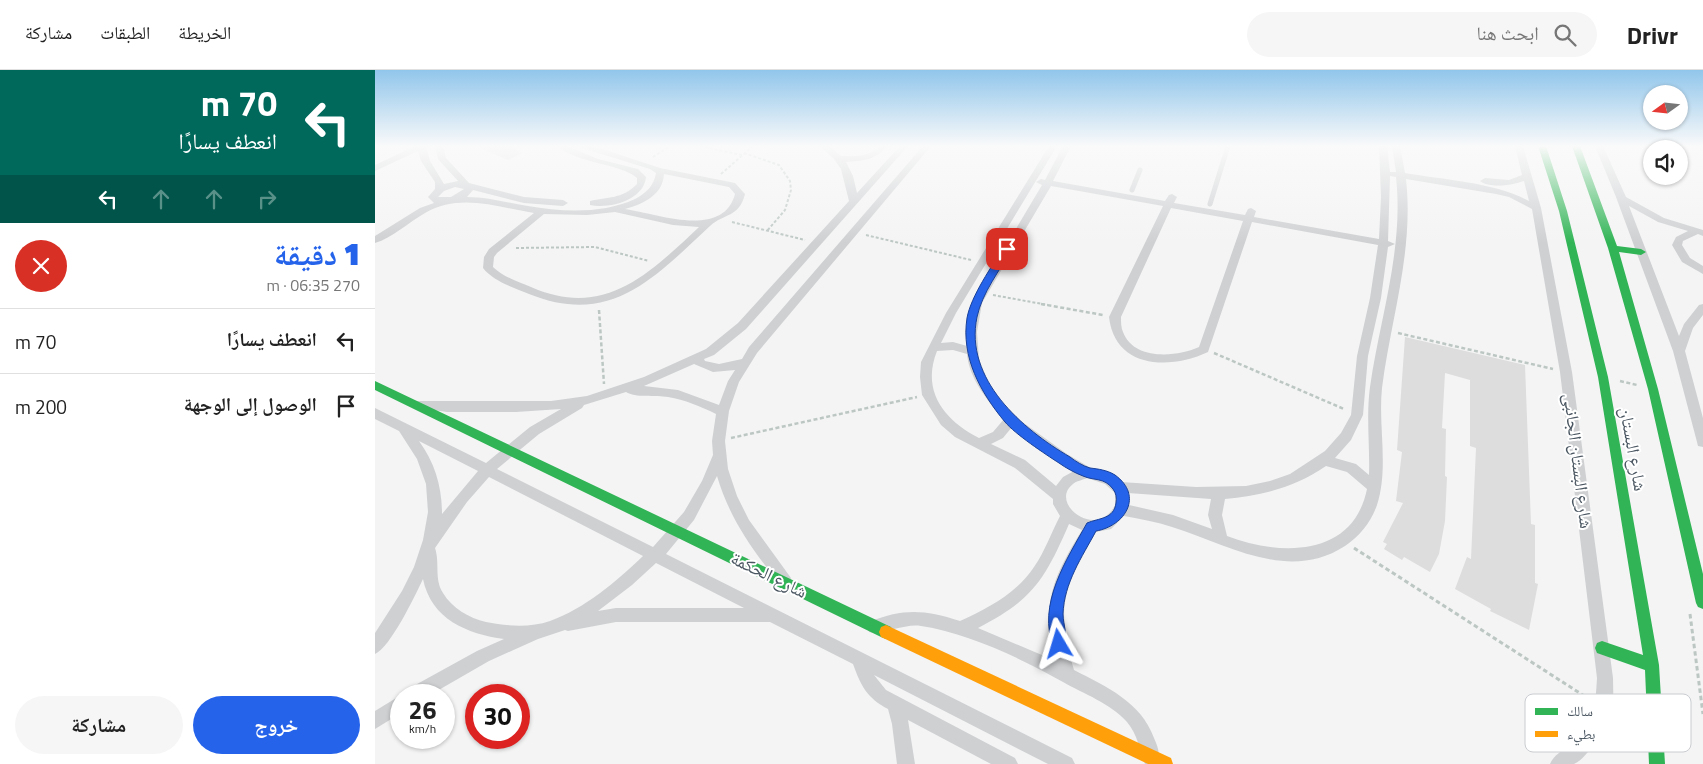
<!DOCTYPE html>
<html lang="ar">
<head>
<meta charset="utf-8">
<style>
	body { margin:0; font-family:"Titillium Web","Noto Naskh Arabic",sans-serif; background:#f6f6f6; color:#222; direction:rtl; height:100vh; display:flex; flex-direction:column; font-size:19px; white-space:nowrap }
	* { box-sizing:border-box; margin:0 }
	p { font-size:16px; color:#767676 }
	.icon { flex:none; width:28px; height:28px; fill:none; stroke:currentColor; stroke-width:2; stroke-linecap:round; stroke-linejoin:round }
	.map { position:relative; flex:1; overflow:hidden; direction:ltr }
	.panel { display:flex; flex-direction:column; background:#fff; width:375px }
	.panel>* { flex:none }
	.guide { background:#00695c; color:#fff; overflow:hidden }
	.needle { width:32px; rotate:255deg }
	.buttons { position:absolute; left:1268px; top:15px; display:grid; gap:10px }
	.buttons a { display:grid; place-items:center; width:45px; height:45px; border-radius:50%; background:#fff; box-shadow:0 1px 4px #0004; font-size:25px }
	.speed { position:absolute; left:15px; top:614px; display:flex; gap:10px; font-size:25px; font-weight:700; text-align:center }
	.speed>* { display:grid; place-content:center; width:65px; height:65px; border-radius:50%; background:#fff; box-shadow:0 1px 4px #0004; line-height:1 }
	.speed small { font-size:12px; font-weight:400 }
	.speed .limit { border:8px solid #d22; background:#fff; color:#111 }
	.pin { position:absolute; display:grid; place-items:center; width:42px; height:42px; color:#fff; margin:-21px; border-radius:10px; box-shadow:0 2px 8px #0006 }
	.me { position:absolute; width:55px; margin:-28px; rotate:353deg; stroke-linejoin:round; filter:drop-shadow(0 0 4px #0008) }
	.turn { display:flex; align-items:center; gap:18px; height:105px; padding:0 15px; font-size:22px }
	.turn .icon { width:65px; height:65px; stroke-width:2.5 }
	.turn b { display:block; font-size:35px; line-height:42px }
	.lanes { display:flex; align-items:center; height:48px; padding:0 15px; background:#0003; justify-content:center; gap:25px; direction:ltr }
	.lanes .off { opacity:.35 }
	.round { display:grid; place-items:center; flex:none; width:52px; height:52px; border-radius:26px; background:#f6f6f6 }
	.head { display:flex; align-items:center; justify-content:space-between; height:85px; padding:0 15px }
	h1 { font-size:30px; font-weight:800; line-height:38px; color:#2563eb }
	.button { display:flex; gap:10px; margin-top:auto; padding:10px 15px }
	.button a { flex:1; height:58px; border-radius:30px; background:#2563eb; color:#fff; font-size:20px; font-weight:800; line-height:58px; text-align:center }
	.button a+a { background:#f6f6f6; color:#222 }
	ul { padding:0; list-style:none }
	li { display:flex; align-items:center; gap:15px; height:65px; padding:0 15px; border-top:1px solid #e0e0e0 }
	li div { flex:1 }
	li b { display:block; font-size:19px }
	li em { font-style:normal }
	header { display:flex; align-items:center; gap:30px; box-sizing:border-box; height:70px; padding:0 25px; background:#fff; border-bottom:1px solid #e0e0e0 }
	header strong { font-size:24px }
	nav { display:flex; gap:28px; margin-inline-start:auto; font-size:18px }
	.search { width:350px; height:45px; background:#f6f6f6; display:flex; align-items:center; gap:12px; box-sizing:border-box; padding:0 18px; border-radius:28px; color:#767676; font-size:19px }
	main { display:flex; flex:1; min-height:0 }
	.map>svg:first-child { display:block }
</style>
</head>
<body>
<header>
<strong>Drivr</strong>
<div class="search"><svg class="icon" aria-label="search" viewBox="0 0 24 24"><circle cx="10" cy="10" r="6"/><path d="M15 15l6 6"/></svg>ابحث هنا</div>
<nav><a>الخريطة</a><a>الطبقات</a><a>مشاركة</a></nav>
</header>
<main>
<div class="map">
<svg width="1328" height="694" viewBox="0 0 1328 694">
	<rect width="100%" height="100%" fill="#f4f4f4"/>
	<path fill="#ddddde" d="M101,76H135L147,83L133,90Z
		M1030,267L1150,295L1156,454L1160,455V513L1163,514L1154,560L1115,541L1116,539L1080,519L1092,487L1096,489L1101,378L1095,376V310L1070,303L1067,358L1071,359L1070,406L1072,407L1070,451L1064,484L1055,502L1029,487L1027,490L1009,479L1012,474L1008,472L1028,433L1021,431L1027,382L1022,380Z"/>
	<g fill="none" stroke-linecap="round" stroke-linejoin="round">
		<path stroke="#bcc7c4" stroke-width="2" stroke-dasharray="3 2" stroke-linecap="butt" d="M325,76L367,85
			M369,83L404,95L415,111L416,120L410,140L392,161
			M278,87L295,76
			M346,104L378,76
			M357,152L430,170
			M491,165L596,190
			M141,178L220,177L274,191
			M618,225L673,235"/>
		<path stroke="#bcc7c4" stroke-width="2.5" stroke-dasharray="4 2.5" stroke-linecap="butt" d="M666,234L728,245
			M224,240L229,314
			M1023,263L1178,299
			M839,283L969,339
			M1245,311L1262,315
			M356,368L542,327"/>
		<path stroke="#bcc7c4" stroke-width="3" stroke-dasharray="4.5 3" stroke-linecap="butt" d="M979,478L1214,629
			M1315,544L1328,644"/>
		<path stroke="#ced0d2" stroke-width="5" d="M757,120L765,100
			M835,134L853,76"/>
		<path fill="#ced0d2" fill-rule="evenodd" d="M40,76H51L55,91L69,114L83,111L63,89L60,76H68L71,88L94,113L149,127L188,130L193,133L188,136L149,133L98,120L92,127C113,127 133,133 153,136C187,142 228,144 260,129C271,123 279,116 281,103L275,99L207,78L206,76H218L285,98L360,113L370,124C364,148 349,143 335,156C279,208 236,257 154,224C139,218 118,211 108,198L109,187L114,179L159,143C121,137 85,123 50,143C34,152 17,168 0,173V166L45,138L59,133L53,127L60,119V112L46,91L43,81L0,101V95ZM289,104L354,117L360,124C348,170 280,143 250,139C268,134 288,125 289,104ZM80,117L89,119L76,127H63L69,121ZM240,142L298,155L324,157C273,205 229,249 156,217C144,212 128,207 118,197L119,187L122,183L169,144L212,145Z
			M182,76H192L223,89L263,99L271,107C269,130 235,139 215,135V131C232,127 248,129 262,114V108C245,93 203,94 182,76Z
			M445,76H454L466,86C475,86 484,87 492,84C501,81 502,76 511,76C503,90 486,91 471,92L478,106L482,123L525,76H533L371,259L339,285L329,289L330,291L344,294L367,289L374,277L548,76H556L382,283L364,312L354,341L350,371L353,399L362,426L374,450L416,508L414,513L409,515L404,513C377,480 354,447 342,406L319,450L291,484L697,688L700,694H673L499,605L511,620L640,688L643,694H616L533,650L540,694H522L517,654L513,639C492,628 486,616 478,594L395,552H241L193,561L190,560L163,569L114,591L55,625H31L33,619L102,581L129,569C92,564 56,549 48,509C40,526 15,578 0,584V563L27,521L39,497L48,470L53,442L51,414L42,389L24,361L0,349V338L111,393L155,357L186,339L141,342H72L38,337L36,334L38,331H176L212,326L269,307L331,279L363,253L474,131L466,99L459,89ZM319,294L338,302L360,300L353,311L344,335L303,320L269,316ZM251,322C260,328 281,325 293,327C310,330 325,336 341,344L337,371L338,385L327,411L309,442L278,477L122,399L164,364L207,338L209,335ZM44,371L103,401L67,444C67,417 60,393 44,371ZM114,407L268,486C242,511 209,539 175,551C155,558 131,556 111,552C94,548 77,538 68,523C59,509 65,493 60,478L92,432ZM281,493L369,538H241L223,541L257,515Z
			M674,76H682L581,243L566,273L578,272L592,276L590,262L597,233L667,115L661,112L666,109L670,110L688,76H696L678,111L790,131L794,125L797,124L802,127L799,133L870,145L873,139L876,138L881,141L879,147L1004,169L1006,127L1004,76H1012L1015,102H1021L1017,76H1025L1030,103C1069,110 1119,112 1154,131L1149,111C1137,115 1116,119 1105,111L1110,108L1134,110L1147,105L1140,76H1148L1166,138L1197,302L1238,608C1238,617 1239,627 1237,636C1234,651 1214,688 1199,694C1193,694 1182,694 1175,694C1179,685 1187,681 1194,675C1220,651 1220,640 1222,608L1185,302L1157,139L1134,127L1121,124L1031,109C1039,181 1016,248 1007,318C1003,357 1014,397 1002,435C996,452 985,466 970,476C913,513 852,474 797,457C782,452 765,449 749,446L736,459L721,462C689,518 680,535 699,600C732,617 766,632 779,668C783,677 786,685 782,694H770C764,679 763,665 752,652C735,633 709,624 688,612C647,589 593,563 546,556C530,553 505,566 494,562L492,557L494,552C530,538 549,540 585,551C613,538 641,524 659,497C670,481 676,463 685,446L678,434V429L640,398L580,367L566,355L547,325L545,307L546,292L571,243ZM1015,106L1021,107C1029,179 1005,247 995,317C991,346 995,376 994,405L981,394L960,388L976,370L988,345L993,286L1006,228L1013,177L1020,174L1013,171ZM676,116L788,136L734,247C740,299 795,300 833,282L877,152L1003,175L995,228L982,286L976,345L966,363L950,381L915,404L895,411L871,416L821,417L746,412L739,406L714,397L692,384L646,351L627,332L613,312L604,289L602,262L607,233ZM796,138L868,151L824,277C802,287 759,291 748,262C746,258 746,252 746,247ZM578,280L592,284C594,308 613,332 629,349L618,362L604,368C569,350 546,321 562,281ZM637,357L659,376L699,401L688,407L681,416L650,390L616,374L628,368ZM951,396L972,402L992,419C978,488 905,486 852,466L847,445L850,429C886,426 921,417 951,396ZM712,408L730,414L740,423V435C722,471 673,433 698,414C701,411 708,410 712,408ZM753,423L836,429L833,445L837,459L798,445L754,435ZM694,454L707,460C677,509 666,533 681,591L603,558C658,530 670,509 694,454Z
			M1220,76H1228L1251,127L1289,148L1328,160V166L1323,164L1308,171L1307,175L1315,188L1328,196V204L1307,192L1297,175L1301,167L1313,161L1283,152L1254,136L1304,266L1309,254L1324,235L1328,234V245L1318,258L1310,281L1328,348V377L1323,376L1322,372L1298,281L1241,127Z
			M26,625V643L0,659V641Z"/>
		<path fill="#30b455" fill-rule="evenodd" d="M1163,76H1171L1192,141L1233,307L1284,595L1290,694H1274L1270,600L1222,583L1220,578L1222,573L1227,571L1268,585L1223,307L1184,141Z
			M1197,76H1205L1242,176L1266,179L1271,182L1266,185L1244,182L1283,319L1328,504V539L1323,537L1321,533L1273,319L1233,178Z
			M0,311L516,557L518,562L516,567L511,569L506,567L0,320Z"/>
		<path fill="#ff9f0a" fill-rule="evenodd" d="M511,555L796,688L798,694H773L506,567L504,562L506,557Z"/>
	</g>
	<linearGradient id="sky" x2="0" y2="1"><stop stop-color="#91c6eb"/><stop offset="0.44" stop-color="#fafafa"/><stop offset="1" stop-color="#fafafa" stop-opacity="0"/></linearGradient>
	<rect width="1328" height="173" fill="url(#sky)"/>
	<path fill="#2563eb" stroke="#184099" d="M629,177L637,179C625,200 607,223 602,247C589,309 647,359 695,387C700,391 708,396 715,398C723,399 732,400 740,405C769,426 750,456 721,461C707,487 689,513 688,544C688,555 694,568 689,578L684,581L679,578C661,535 692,489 712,453C724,448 739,449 741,433C742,428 741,423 738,419C729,407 719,411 708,406C700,403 691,398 684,393C670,384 640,364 630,352C605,322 586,287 592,248C596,226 617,196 629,177Z"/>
	<g text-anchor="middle" stroke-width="4" stroke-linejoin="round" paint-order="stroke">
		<g font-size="18" fill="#4a5661" stroke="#fff">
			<text transform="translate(1258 379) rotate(80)" y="6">شارع البستان</text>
			<text transform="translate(1203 391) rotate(83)" y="6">شارع البستان الجانبى</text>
			<text transform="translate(394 505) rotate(26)" y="6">شارع الحكمة</text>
		</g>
	</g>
	<rect x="1150" y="624" width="166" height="58" rx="8" fill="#fff" stroke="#c9ccd0" stroke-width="1"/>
	<rect x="1160" y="638" width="23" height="7" fill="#30b455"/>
	<rect x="1160" y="661" width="23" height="6" fill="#ff9f0a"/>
	<g font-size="14" fill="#4a5661">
		<text x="1192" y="646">سالك</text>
		<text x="1192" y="669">بطيء</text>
	</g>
</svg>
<div class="buttons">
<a><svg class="needle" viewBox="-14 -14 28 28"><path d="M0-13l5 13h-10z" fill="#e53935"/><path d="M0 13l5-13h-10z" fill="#767676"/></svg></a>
<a><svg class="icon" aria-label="sound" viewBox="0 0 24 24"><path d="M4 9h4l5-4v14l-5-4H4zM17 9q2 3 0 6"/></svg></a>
</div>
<div class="speed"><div>26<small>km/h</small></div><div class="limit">30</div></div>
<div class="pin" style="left:632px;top:179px;background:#d93025"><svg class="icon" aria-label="arrive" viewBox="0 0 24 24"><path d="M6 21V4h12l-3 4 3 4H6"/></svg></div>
<svg class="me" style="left:684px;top:574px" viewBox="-20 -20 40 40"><path d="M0-17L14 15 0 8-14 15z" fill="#2563eb" stroke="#fff" stroke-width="4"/></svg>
</div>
<section class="panel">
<div class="guide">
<div class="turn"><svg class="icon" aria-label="left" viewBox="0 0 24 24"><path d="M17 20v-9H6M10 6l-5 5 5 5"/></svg><div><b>70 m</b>انعطف يسارًا</div></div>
<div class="lanes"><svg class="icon" aria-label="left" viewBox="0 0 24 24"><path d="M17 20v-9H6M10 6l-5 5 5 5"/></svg><svg class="icon off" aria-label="ahead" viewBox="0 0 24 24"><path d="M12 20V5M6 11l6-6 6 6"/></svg><svg class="icon off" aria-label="ahead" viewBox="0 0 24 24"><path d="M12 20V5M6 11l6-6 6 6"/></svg><svg class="icon off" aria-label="right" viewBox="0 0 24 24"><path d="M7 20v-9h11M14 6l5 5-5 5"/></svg></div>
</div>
<div class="head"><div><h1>1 دقيقة</h1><p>270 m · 06:35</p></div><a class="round" style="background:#d93025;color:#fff"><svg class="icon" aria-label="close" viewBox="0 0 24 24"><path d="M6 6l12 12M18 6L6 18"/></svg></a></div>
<ul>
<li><svg class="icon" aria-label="left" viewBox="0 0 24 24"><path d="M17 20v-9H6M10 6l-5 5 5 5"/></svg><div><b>انعطف يسارًا</b></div><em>70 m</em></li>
<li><svg class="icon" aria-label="arrive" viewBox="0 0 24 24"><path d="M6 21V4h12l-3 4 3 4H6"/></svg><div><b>الوصول إلى الوجهة</b></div><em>200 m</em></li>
</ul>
<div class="button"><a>خروج</a><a>مشاركة</a></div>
</section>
</main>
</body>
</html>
